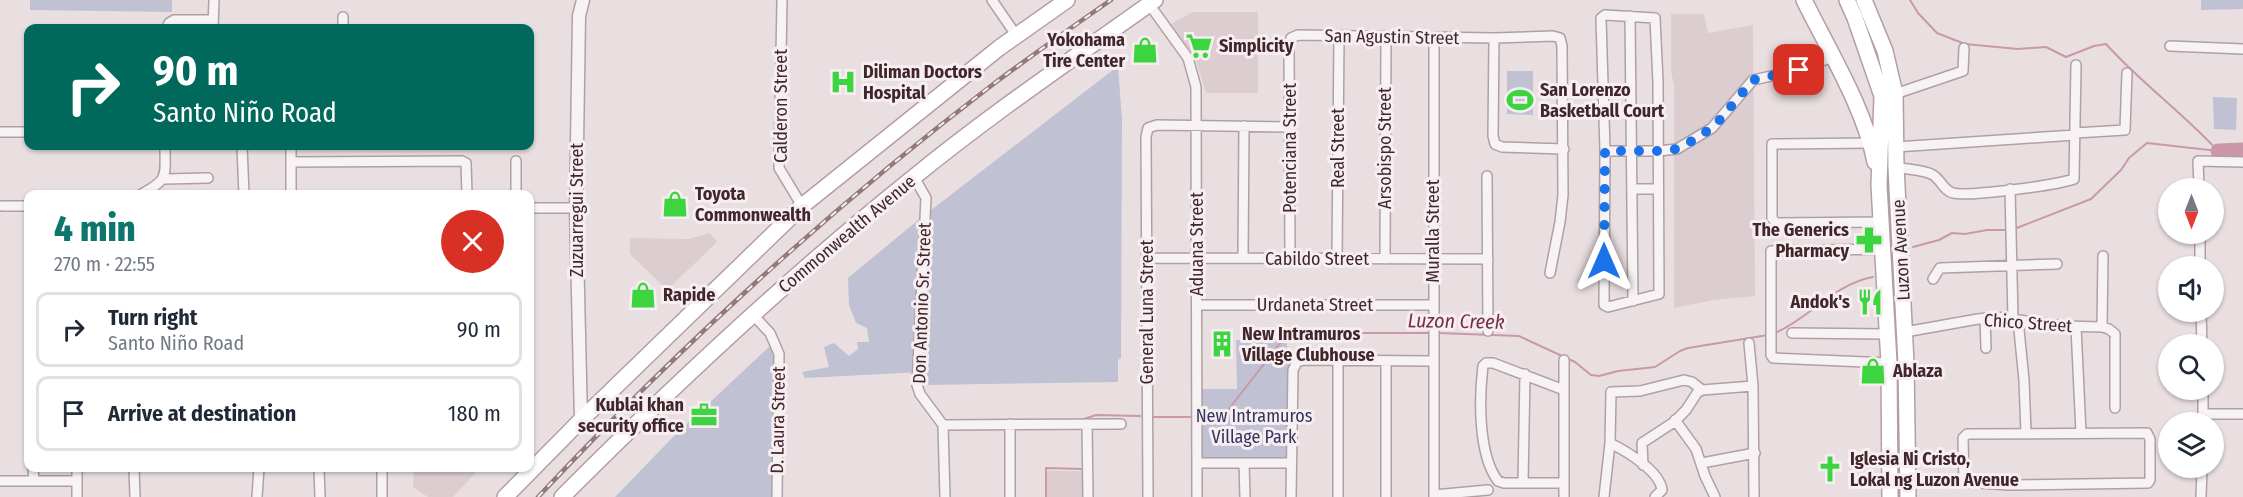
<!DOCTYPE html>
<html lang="en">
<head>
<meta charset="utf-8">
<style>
	body { margin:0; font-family:"Fira Sans Condensed",sans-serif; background:#f6f6f7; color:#1f2937; height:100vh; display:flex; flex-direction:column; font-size:22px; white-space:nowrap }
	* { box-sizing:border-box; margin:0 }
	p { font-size:20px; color:#747a83 }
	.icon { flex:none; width:33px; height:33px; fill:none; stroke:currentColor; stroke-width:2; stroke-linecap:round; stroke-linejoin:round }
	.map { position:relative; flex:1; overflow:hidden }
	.side { position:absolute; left:24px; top:190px; width:510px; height:282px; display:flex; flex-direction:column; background:#fff; border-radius:12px; box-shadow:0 2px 4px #0004 }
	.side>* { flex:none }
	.guide { position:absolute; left:24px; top:24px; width:510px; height:126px; border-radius:12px; box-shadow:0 2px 4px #0004; background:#00695c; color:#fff; overflow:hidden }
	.needle { width:39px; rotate:180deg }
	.buttons { position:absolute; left:2158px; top:178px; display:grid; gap:12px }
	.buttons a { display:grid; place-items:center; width:66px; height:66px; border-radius:50%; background:#fff; box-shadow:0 2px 4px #0004; font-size:30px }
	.pin { position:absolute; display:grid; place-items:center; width:51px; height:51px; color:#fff; margin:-26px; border-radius:12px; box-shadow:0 3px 9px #0006 }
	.me { position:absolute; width:66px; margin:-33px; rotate:0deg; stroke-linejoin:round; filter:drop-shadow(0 0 4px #0008) }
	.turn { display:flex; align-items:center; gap:21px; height:126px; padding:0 30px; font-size:27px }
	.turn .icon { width:78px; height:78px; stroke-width:2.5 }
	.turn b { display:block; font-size:42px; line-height:51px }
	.round { display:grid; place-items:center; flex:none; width:63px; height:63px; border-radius:32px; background:#f6f6f7 }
	.overview { display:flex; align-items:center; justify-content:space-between; height:102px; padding:0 30px }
	h1 { font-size:36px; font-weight:800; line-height:45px; color:#0f766e }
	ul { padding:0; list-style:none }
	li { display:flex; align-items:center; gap:18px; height:75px; margin:0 12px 9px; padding:0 18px; border:3px solid #e0e1e3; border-radius:12px }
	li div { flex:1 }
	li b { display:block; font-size:22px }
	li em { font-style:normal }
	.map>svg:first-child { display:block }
</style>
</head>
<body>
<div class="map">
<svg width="2243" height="497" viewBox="0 0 2243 497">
	<rect width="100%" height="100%" fill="#e9dfe1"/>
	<path fill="#dbcdd0" d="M1193,12H1258V93H1206L1195,57L1171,24Z
		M1671,14H1704L1708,33L1753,25L1755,296L1714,300L1674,308V86L1671,71Z
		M710,233L717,242L667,290L630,254V238L689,239Z
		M414,468H480L453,497H428L413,487Z
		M1047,471H1085V497H1047Z"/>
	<path fill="#c0c1d3" d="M30,0H172V12L30,10Z
		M2201,0H2243V9L2201,10Z
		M1118,66L1122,120L1121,358L1118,360V382L925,385L921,372L805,378L802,372L829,367L824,347L834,343L849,356L858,349L857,342H869L867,328L856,323L849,305L848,278L917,221Z
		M1507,71H1533V115L1507,114Z
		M2213,97L2237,98L2236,130L2214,129Z
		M1245,331H1287V355L1297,357L1290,366L1288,460H1200V389H1237L1236,340H1245Z
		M771,345L777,352L775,497H615L674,436Z"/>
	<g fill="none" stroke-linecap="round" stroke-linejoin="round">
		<path stroke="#cb98a8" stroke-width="2" d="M1910,0L1918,13L1937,33L1965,44L2018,49L2046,47L2066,57L2094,46L2106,44C2141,83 2182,112 2218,151
			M2014,229L2091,199L2121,170L2129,158L2147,143L2218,151
			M1913,247L1939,240L1952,233L1965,234L1987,230H2008
			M1438,333L1519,336L1575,362L1591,375L1599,376L1618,371L1655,367L1680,351L1688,348L1768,335
			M1775,333C1810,318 1834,284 1873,277
			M1153,417H1191
			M1084,419L1096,415L1140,416
			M1202,419H1212L1225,414L1288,333H1432
			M1046,497V468L1083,469V466"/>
		<path stroke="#cb98a8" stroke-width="15" d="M2218,151L2243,150"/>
		<g stroke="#b0a0a3" stroke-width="12">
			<path id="minor" d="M782,0L779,168L802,206
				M992,0L1016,35
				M1149,4L1188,58L1196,87L1197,497
				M1605,15L1655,18L1658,82L1659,294L1608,307L1604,305L1605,151L1601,18Z
				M1630,16L1633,301
				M343,17V28
				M167,28L169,23L174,20H213
				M213,28L214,0
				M1494,38L1493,136L1495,144L1502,147L1564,149
				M2170,46L2243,49
				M1895,94L1963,71L1964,48
				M0,132H28
				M2075,133L2125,130L2127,73
				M1871,143L1772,144V218L1776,223L1881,222
				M242,146L244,195
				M1896,147L2075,135
				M1605,151H1658L1677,149L1712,128L1753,80L1799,70L1832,57
				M516,161V195
				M291,162L462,161L466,163L467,195
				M1896,167C1907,170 1923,169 1933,175C1941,180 1944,191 1953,193C1969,197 2057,185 2074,179L2076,65
				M1487,176L1488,331
				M914,177L926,198L917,385L920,394L943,425L945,497
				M164,179L208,178
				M1633,189H1657
				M2010,189L2013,319
				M2199,189L2198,161L2243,162
				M140,195C169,179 165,178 165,146
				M291,195V150
				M2,206H28
				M530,208H576
				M2200,234V267
				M1883,249L1771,251V355L1773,358L1889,363
				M1146,258L1488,259
				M1243,258L1244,126
				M1290,259L1289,45L1291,38L1298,35L1494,38L1553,36L1560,38L1562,46L1563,195L1560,222L1550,273
				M1337,259L1339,37
				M1385,259L1386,37
				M1933,279L1940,268L2057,264
				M1197,305H1433
				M2201,312L2202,345
				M753,315L770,333L779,354L777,497
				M1985,318L1986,348
				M2018,320L2024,380L2026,433
				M2076,327L2081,433
				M2102,327L2103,256
				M1905,332L1978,319L1996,317L2063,326L2102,327L2109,329L2115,334V408
				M1792,333L1887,334
				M1749,343L1753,386L1754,497
				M1564,360V497
				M1338,361V497
				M1386,361V497
				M1564,390L1493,363H1486L1483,366C1479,398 1478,455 1498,481L1504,483H1564
				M2203,390V423
				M2203,414H2243
				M1675,420L1696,449L1705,476L1715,497
				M1087,424L1088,497
				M943,425L1121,424
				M2147,433L2150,439V480L2148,483L2008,485L1964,482L1963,438L1967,434Z
				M1610,443C1626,451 1660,471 1662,490L1655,497
				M1197,463H1291
				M1244,463L1245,497
				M1702,463L1755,453
				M1643,465L1642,443L1674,422L1686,410L1697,393L1702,390L1753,386
				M33,468L34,481
				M134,468L135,497
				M319,468L320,497
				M382,468V497
				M0,481H77
				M1523,483L1525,374
				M1434,495L1488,490
				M77,497V468
				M257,497L259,468
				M1010,497V424
				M1148,497L1146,137L1148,128L1157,125L1290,127
				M1291,497L1293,370L1297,362L1304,360L1433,361
				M1434,497V38
				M1604,497L1610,443L1611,392L1640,391L1684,380L1692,382L1702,390
				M2201,497L2202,468"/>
		</g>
		<g stroke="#b0a0a3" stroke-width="15">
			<path id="tertiary" d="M581,420L576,208L579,16L583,0"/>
		</g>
		<g stroke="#b59ea3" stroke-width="18">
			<path id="primary" d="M1804,0C1828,49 1865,109 1875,162
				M1847,0L1855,18L1882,96L1879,185L1889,363L1890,497
				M1864,0L1885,51L1895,94L1896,167L1906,363L1908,497
				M505,497L581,420L802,206L999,48L1067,0
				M562,497C674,385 790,276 914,177C991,114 1074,58 1155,0"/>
		</g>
		<use href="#minor" stroke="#f7f2f3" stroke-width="9"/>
		<use href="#tertiary" stroke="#f7f2f3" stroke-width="12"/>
		<use href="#primary" stroke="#fff" stroke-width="15"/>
		<g stroke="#93787e" stroke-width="4.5">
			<path id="rail" d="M538,497C678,348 833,206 996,82C1034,54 1072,27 1111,0"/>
		</g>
		<use href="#rail" stroke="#f6eef1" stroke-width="2" stroke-dasharray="7" stroke-linecap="butt"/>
	</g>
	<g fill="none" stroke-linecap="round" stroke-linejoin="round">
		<path stroke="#1a73e8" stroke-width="10" stroke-dasharray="0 18" d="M1604,261L1605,151H1658L1677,149L1701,136L1718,122L1753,80L1799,70"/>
	</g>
	<defs>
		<g id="supermarket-bare" transform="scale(2.07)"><path d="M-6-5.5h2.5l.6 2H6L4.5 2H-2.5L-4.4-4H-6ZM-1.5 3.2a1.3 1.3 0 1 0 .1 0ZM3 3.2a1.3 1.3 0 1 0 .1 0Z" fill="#3dd53f" stroke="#f6eef1" stroke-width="2.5" paint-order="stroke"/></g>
		<g id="shop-bare" transform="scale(2.07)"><path d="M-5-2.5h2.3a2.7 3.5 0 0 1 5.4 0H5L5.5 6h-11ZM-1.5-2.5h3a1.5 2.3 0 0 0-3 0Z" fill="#3dd53f" stroke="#f6eef1" stroke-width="2.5" paint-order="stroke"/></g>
		<g id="hospital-bare" transform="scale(2.07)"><path d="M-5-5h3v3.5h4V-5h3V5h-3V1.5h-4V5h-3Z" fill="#3dd53f" stroke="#f6eef1" stroke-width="2.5" paint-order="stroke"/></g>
		<g id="stadium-bare" transform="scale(2.07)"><path d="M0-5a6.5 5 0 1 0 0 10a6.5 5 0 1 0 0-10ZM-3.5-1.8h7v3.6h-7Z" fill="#3dd53f" stroke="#f6eef1" stroke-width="2.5" paint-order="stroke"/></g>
		<g id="pharmacy-bare" transform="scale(2.07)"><path d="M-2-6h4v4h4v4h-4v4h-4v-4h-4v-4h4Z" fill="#3dd53f" stroke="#f6eef1" stroke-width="2.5" paint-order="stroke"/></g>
		<g id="restaurant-bare" transform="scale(2.07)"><path d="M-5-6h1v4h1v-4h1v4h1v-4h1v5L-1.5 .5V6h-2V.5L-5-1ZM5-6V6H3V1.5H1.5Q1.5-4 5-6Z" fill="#3dd53f" stroke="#f6eef1" stroke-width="2.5" paint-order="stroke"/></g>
		<g id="building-bare" transform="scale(2.07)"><path d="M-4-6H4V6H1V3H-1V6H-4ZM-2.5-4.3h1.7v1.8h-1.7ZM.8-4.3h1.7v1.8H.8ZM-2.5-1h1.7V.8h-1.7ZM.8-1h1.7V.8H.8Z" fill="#3dd53f" stroke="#f6eef1" stroke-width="2.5" paint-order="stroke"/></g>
		<g id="office-bare" transform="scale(2.07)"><path d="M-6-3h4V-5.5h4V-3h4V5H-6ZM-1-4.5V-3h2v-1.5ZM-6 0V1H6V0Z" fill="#3dd53f" stroke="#f6eef1" stroke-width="2.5" paint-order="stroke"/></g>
		<g id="church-bare" transform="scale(2.07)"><path d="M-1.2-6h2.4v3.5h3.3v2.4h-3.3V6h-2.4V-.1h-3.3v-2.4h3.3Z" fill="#3dd53f" stroke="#f6eef1" stroke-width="2.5" paint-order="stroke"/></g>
	</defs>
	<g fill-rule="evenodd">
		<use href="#supermarket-bare" x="1199" y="46"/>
		<use href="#shop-bare" x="1145" y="50"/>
		<use href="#hospital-bare" x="843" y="82"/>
		<use href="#stadium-bare" x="1520" y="100"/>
		<use href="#shop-bare" x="675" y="204"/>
		<use href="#pharmacy-bare" x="1869" y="240"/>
		<use href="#shop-bare" x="643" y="295"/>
		<use href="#restaurant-bare" x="1870" y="302"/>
		<use href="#building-bare" x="1222" y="344"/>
		<use href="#shop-bare" x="1873" y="371"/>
		<use href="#office-bare" x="704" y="415"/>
		<use href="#church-bare" x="1830" y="469"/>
	</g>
	<g text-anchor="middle" stroke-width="6" stroke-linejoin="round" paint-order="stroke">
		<g font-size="18" fill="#41272c" stroke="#f6eef1">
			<text transform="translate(1392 37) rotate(1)" y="6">San Agustin Street</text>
			<text transform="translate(781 106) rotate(-90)" y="6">Calderon Street</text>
			<text transform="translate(1290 148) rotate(-90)" y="6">Potenciana Street</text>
			<text transform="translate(1338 148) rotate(-90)" y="6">Real Street</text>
			<text transform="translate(1385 148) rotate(-90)" y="6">Arsobispo Street</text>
			<text transform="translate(577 210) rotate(-90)" y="6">Zuzuarregui Street</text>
			<text transform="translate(1433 231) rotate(-90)" y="6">Muralla Street</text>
			<text transform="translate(847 234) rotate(-40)" y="6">Commonwealth Avenue</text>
			<text transform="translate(1197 244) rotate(-90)" y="6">Aduana Street</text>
			<text transform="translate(1901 250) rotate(-93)" y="6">Luzon Avenue</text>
			<text x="1317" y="265">Cabildo Street</text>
			<text transform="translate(922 303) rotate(-88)" y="6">Don Antonio Sr. Street</text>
			<text x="1315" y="311">Urdaneta Street</text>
			<text transform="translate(1147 312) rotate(-90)" y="6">General Luna Street</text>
			<text transform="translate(2028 323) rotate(4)" y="6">Chico Street</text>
			<text transform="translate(778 420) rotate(-89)" y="6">D. Laura Street</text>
		</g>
		<g font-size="18" font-weight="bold" fill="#41272c" stroke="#f6eef1" text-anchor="start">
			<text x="1125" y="46" text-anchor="end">Yokohama<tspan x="1125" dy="21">Tire Center</tspan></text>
			<text x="1219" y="52">Simplicity</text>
			<text x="863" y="78">Diliman Doctors<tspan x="863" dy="21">Hospital</tspan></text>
			<text x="1540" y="96">San Lorenzo<tspan x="1540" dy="21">Basketball Court</tspan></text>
			<text x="695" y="200">Toyota<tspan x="695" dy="21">Commonwealth</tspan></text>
			<text x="1849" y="236" text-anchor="end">The Generics<tspan x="1849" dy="21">Pharmacy</tspan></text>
			<text x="663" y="301">Rapide</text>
			<text x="1850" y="308" text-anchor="end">Andok's</text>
			<text x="1242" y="340">New Intramuros<tspan x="1242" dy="21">Village Clubhouse</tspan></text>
			<text x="1893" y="377">Ablaza</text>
			<text x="684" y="411" text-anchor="end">Kublai khan<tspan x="684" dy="21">security office</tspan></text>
			<text x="1850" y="465">Iglesia Ni Cristo,<tspan x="1850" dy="21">Lokal ng Luzon Avenue</tspan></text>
		</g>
		<g font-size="18" fill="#33355d" stroke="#f6eef1">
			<text x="1254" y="422">New Intramuros<tspan x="1254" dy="21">Village Park</tspan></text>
		</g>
		<g font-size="20" font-style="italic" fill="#772f43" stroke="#f6eef1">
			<text transform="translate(1456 321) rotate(1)" y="7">Luzon Creek</text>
		</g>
	</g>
</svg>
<div class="buttons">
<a><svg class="needle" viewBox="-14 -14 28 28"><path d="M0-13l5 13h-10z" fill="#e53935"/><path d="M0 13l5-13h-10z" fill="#747a83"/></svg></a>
<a><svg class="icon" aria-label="sound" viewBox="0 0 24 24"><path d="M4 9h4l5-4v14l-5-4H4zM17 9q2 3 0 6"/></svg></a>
<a><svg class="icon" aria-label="search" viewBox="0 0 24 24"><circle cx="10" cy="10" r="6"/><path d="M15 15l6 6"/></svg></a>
<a><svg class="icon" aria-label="layers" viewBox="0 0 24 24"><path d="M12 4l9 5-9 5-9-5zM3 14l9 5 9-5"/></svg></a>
</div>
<div class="pin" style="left:1799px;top:70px;background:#d93025"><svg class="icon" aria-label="arrive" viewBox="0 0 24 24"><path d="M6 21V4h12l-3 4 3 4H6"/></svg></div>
<svg class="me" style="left:1604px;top:261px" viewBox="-20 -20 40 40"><path d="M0-17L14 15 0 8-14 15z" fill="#1a73e8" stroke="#fff" stroke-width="4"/></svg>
<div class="guide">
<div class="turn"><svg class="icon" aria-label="right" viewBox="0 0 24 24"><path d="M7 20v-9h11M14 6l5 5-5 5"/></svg><div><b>90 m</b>Santo Niño Road</div></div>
</div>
<section class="side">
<div class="overview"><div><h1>4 min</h1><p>270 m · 22:55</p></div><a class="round" style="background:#d93025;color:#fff"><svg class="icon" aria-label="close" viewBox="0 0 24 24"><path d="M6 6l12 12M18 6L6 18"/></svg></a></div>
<ul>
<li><svg class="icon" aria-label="right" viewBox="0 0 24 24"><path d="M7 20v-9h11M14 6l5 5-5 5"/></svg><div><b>Turn right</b><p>Santo Niño Road</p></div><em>90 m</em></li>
<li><svg class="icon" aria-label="arrive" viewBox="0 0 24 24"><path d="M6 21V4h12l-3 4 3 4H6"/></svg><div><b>Arrive at destination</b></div><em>180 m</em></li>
</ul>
</section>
</div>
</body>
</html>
